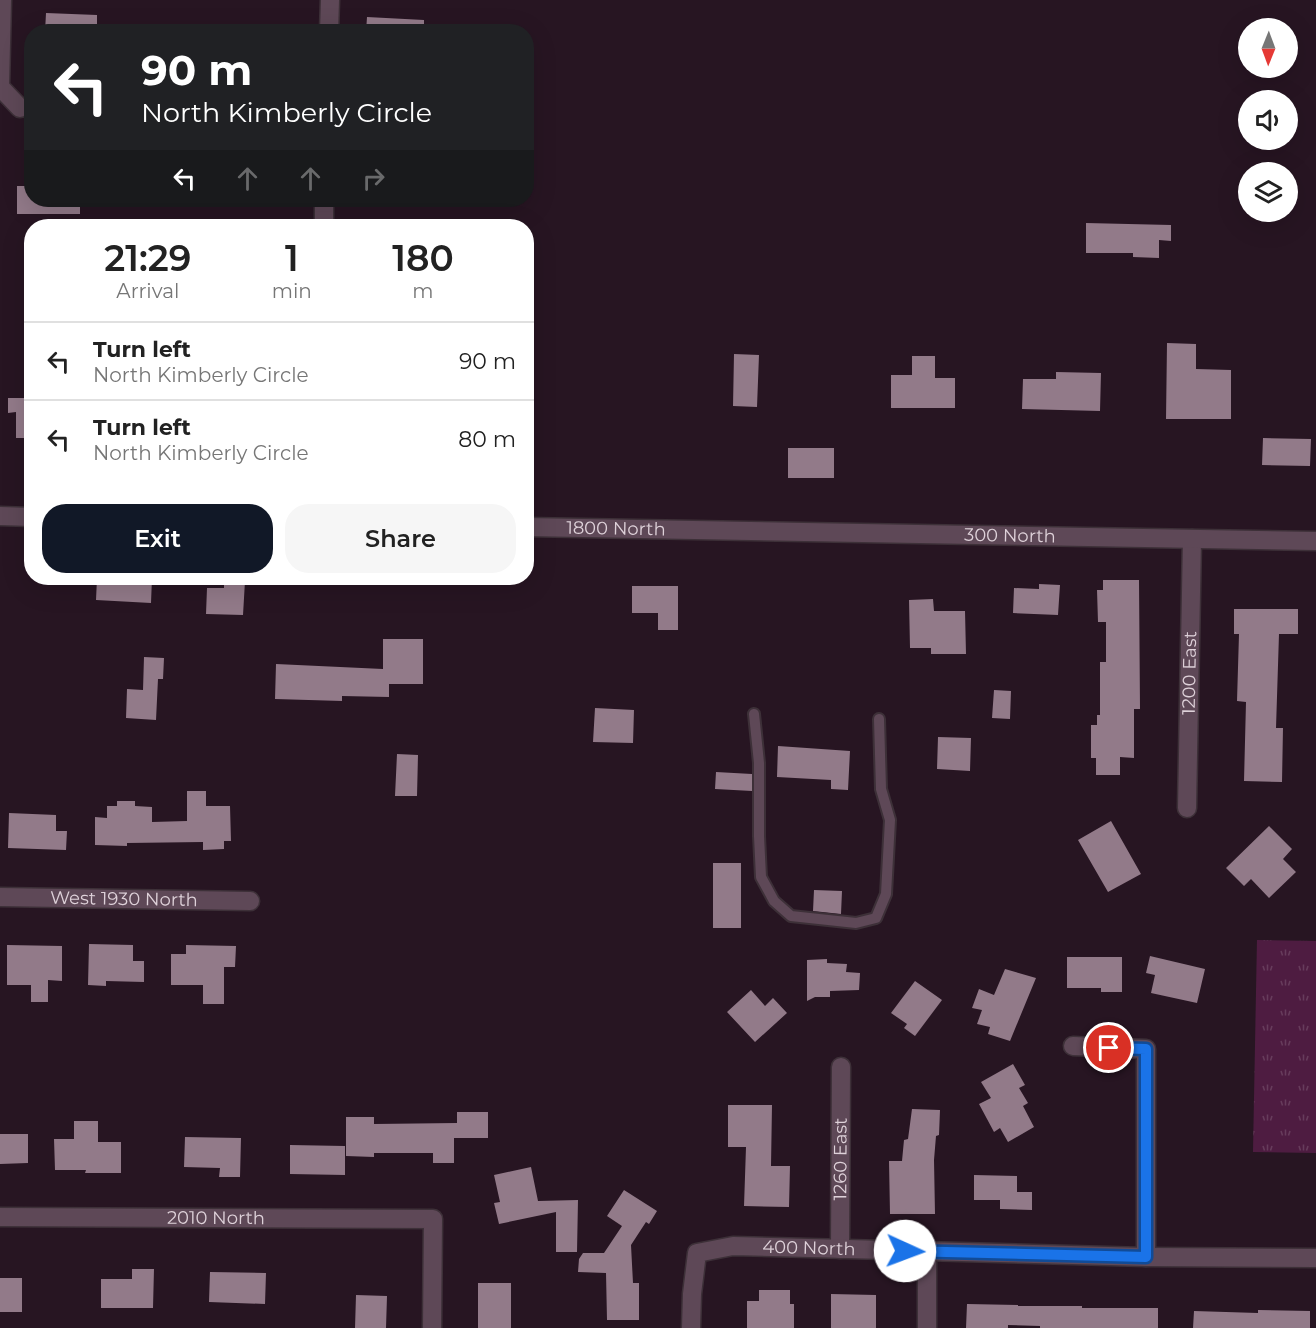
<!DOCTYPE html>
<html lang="en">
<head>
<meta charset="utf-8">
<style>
	body { margin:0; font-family:Montserrat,sans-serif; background:#f6f6f6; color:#222; height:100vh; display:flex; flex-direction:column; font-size:22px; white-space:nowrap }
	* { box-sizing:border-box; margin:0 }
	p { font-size:20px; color:#767676 }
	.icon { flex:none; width:33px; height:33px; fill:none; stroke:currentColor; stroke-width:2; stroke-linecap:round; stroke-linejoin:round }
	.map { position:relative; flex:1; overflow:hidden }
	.panel { position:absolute; left:24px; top:219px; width:510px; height:366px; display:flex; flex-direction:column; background:#fff; border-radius:24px; box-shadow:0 6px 24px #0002 }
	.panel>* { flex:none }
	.hud { position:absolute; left:24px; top:24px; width:510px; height:183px; border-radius:24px; box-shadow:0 6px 24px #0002; background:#202124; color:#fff; overflow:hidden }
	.needle { width:39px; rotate:181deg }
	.tools { position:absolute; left:1238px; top:18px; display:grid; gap:12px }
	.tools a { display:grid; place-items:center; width:60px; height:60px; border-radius:50%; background:#fff; box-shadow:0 6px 24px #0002; font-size:30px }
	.pin { position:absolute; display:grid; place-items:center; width:51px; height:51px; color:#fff; margin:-26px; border:3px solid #fff; border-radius:50%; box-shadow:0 2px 6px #0007 }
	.me { position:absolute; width:66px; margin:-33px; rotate:92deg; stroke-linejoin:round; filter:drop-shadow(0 0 4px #0008) }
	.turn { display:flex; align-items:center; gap:21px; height:126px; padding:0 18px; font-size:27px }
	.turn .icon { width:78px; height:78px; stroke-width:2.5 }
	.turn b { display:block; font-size:42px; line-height:51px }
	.lanes { display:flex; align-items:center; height:57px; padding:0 18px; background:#0003; justify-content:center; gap:30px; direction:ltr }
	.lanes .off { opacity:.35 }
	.eta { display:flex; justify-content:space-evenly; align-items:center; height:102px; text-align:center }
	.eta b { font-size:36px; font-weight:600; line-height:42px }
	.button { display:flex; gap:12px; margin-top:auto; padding:12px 18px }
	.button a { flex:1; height:69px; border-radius:24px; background:#111827; color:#fff; font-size:24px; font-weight:600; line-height:69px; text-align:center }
	.button a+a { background:#f6f6f6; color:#222 }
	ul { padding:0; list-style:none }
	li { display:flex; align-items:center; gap:18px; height:78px; padding:0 18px; border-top:2px solid #e0e0e0 }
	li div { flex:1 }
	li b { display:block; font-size:22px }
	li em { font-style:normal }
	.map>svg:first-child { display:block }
</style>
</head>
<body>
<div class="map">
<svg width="1316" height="1328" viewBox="0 0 1316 1328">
	<defs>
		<pattern id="grass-tufts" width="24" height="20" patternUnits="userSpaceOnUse" patternTransform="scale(1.5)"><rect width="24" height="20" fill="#4e1c41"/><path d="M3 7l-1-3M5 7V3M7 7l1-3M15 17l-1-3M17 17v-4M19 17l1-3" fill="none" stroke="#673c5c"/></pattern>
	</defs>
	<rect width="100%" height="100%" fill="#271522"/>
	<path fill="url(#grass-tufts)" d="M1257,940L1316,941V1153L1253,1152Z"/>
	<path fill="#927a89" d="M46,13L97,15V32H45Z
		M367,17L424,20V32H366Z
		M17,186H32V200H80V214H17Z
		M1086,223L1171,225V241L1159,240V258L1133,257V253H1086Z
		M1167,343L1196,344V369L1231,370V419H1166Z
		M734,354L759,355L757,407L733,406Z
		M912,356H935V378H955V408H891V375H912Z
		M1056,372L1101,373L1100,411L1022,409L1023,379H1056Z
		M8,398H32V438H16V412L8,413Z
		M1263,438L1311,439L1310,466L1262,465Z
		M788,448H834V478H788Z
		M97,578H152L151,603L96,600Z
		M224,580L245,581L243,615L206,614L207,588H224Z
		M1103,580H1139L1140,709H1134V758L1120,757V775H1096V758H1091V725H1097V715H1100V662H1106V622H1098L1097,590H1103Z
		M1039,584L1060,585L1058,615L1013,613L1014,588L1039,589Z
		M632,586H678V630H658V613H632Z
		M933,599L934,611H965L966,654H931V648H910L909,600Z
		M1234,609H1298V634H1279L1276,728H1283L1282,782L1244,781L1246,702L1237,701L1239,634H1234Z
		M383,639H423V684H389V697L342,696V701L275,699L276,664L383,669Z
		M144,657L164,658L163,679H158L156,720L126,718L127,689L143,690Z
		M994,690L1011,691L1010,719L992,718Z
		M595,708L634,710L633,743L593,742Z
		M938,737L971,738L970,771L937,769Z
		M778,746L850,751L848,790L831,789V780L777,777Z
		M397,754L418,755L417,796H395Z
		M716,772L752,774V791L715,789Z
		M187,791H206V806H230L231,841H224V849L203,850V842L127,843V846L95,845V817L107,818V806H117V801H135V806L152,807V822L187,821Z
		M9,813L56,815V831H67L66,850L8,848Z
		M1111,821L1141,874L1108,892L1078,840Z
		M1269,826L1292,849L1283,859L1296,872L1269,898L1251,879L1244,886L1226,868Z
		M713,863H741V928H713Z
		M814,890L842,891L841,914L813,911Z
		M89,944L133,945V961H144V982L106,981V986L88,985Z
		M7,945L62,946V981L48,980V1002H31V985H7Z
		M186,945L236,946L235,967H224V1004H203V985H171V954H186Z
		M1150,956L1205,969L1197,1003L1151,993L1155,975L1146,973Z
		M1067,957H1122V992H1101V988H1067Z
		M827,959V963L847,964L846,972L860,973L859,990L830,991V997H815L807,1001V960Z
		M1005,969L1036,978L1010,1041L988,1034L990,1027L977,1024L982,1010L972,1008L979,989L994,995Z
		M915,981L942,1000L915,1036L904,1028L907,1024L891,1013Z
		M751,990L765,1006L773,998L787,1013L755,1042L727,1012Z
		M1013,1064L1025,1085L1019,1088L1028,1103L1023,1106L1034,1127L1008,1142L1000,1128L994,1132L979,1104L991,1098L981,1082Z
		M728,1105H772L771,1166H790L789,1207L744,1206L746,1147H728Z
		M912,1109L940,1110L939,1135L936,1136L934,1160L935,1214H890L889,1161H902L904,1140L908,1139Z
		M457,1112H488V1138H454V1163H433V1153H374V1157L346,1156V1117H374V1124L457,1123Z
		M74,1121H98V1142H121V1173H85L86,1170H55L54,1139H74Z
		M0,1134H28V1163L0,1164Z
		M185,1137L241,1138L240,1177H219L220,1168L184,1167Z
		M290,1145L345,1146V1175L290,1174Z
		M531,1167L538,1201L578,1200L577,1252H556V1212L499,1224L494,1203L500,1202L494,1175Z
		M974,1175L1017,1176V1192H1032V1210L1000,1209V1200H974Z
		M624,1190L657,1211L649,1224L646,1222L631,1245L633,1283H639V1320H607L606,1273L578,1272L579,1259L583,1253H604L622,1226L607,1216Z
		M132,1269H154L153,1308H101V1279H132Z
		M210,1272L266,1273L265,1304L209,1302Z
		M0,1278H22V1312H0Z
		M478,1283H511V1328H478Z
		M759,1290H790V1304H794V1328H747V1301H759Z
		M831,1294L876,1295V1328H831Z
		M356,1295L387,1296L386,1328H355Z
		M967,1304L1018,1305V1306H1082V1308H1158V1328H1040V1326L1008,1325V1328H966Z
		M1258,1310L1310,1311V1328H1193L1194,1311L1258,1313Z"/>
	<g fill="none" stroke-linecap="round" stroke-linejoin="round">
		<g stroke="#3d3038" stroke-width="14">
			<path id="service" d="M754,714L759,763V836L761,877L774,901L791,916L856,923L876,918L886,894L890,820L881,789L879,719"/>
		</g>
		<g stroke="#3d3038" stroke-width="21">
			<g id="minor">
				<path d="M2,0L0,87L20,108"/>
				<path d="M329,32L330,0"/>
				<path d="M324,226V200"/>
				<path id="s1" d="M1187,808L1192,539"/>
				<path id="s2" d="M0,897L250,901"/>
				<path d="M1073,1046L1146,1049V1257"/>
				<path id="s3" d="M0,1217L433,1219L432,1328"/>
				<path id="s4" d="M840,1249L841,1067"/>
				<path d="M927,1252V1328"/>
				<path id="s5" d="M691,1328L692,1294L697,1253L733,1246L1146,1257L1316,1258"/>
			</g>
		</g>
		<g stroke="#3d3038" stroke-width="21">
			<g id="tertiary">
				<path d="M0,516L32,517"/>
				<path id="s6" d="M526,527L1316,541"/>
			</g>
		</g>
		<use href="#service" stroke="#5e4857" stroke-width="10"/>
		<use href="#minor" stroke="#5e4857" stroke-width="18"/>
		<use href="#tertiary" stroke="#5e4857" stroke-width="18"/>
	</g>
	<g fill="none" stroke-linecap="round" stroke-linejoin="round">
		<g stroke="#114b97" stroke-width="15">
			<path id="route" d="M905,1251L1146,1257V1049L1109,1048"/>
		</g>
		<use href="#route" stroke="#1a73e8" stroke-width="10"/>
	</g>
	<g text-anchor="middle" stroke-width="6" stroke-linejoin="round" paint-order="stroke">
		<g font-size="18" fill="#ded1d9" stroke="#1e0c18">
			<text dy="6" stroke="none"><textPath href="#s6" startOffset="90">1800 North</textPath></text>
			<text dy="6" stroke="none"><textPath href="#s6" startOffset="484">300 North</textPath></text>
			<text dy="6" stroke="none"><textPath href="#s1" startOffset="135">1200 East</textPath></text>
			<text dy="6" stroke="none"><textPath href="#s2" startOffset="124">West 1930 North</textPath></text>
			<text dy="6" stroke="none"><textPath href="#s4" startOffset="90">1260 East</textPath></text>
			<text dy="6" stroke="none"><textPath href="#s3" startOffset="216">2010 North</textPath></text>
			<text dy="6" stroke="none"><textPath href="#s5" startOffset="188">400 North</textPath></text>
		</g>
	</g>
</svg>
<div class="tools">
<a><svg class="needle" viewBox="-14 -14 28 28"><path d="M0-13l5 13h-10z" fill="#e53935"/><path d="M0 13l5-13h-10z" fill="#767676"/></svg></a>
<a><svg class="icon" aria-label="sound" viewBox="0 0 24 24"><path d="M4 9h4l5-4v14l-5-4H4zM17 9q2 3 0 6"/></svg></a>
<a><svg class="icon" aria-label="layers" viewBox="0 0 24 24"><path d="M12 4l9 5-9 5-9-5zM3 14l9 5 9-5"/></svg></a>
</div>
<div class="pin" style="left:1109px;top:1048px;background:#d93025"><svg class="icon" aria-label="arrive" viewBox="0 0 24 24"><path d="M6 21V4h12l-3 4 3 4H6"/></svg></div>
<svg class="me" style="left:905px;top:1251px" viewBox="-20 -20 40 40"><circle r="19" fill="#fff"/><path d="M0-13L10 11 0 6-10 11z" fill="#1a73e8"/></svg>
<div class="hud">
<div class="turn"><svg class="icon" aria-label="left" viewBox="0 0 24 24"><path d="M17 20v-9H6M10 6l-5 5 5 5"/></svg><div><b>90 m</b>North Kimberly Circle</div></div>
<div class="lanes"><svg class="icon" aria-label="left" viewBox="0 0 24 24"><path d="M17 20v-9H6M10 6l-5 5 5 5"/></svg><svg class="icon off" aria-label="ahead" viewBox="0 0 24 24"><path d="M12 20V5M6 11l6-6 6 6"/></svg><svg class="icon off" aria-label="ahead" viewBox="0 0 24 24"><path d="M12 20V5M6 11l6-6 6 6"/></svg><svg class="icon off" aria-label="right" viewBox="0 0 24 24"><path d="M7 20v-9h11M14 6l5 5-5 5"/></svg></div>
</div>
<section class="panel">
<div class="eta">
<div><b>21:29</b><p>Arrival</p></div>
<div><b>1</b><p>min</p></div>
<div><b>180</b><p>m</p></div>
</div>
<ul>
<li><svg class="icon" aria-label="left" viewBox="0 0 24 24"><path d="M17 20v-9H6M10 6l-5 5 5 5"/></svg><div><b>Turn left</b><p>North Kimberly Circle</p></div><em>90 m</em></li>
<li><svg class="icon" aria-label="left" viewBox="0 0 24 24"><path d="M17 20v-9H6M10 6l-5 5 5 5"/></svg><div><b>Turn left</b><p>North Kimberly Circle</p></div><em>80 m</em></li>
</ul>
<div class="button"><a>Exit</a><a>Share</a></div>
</section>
</div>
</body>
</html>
